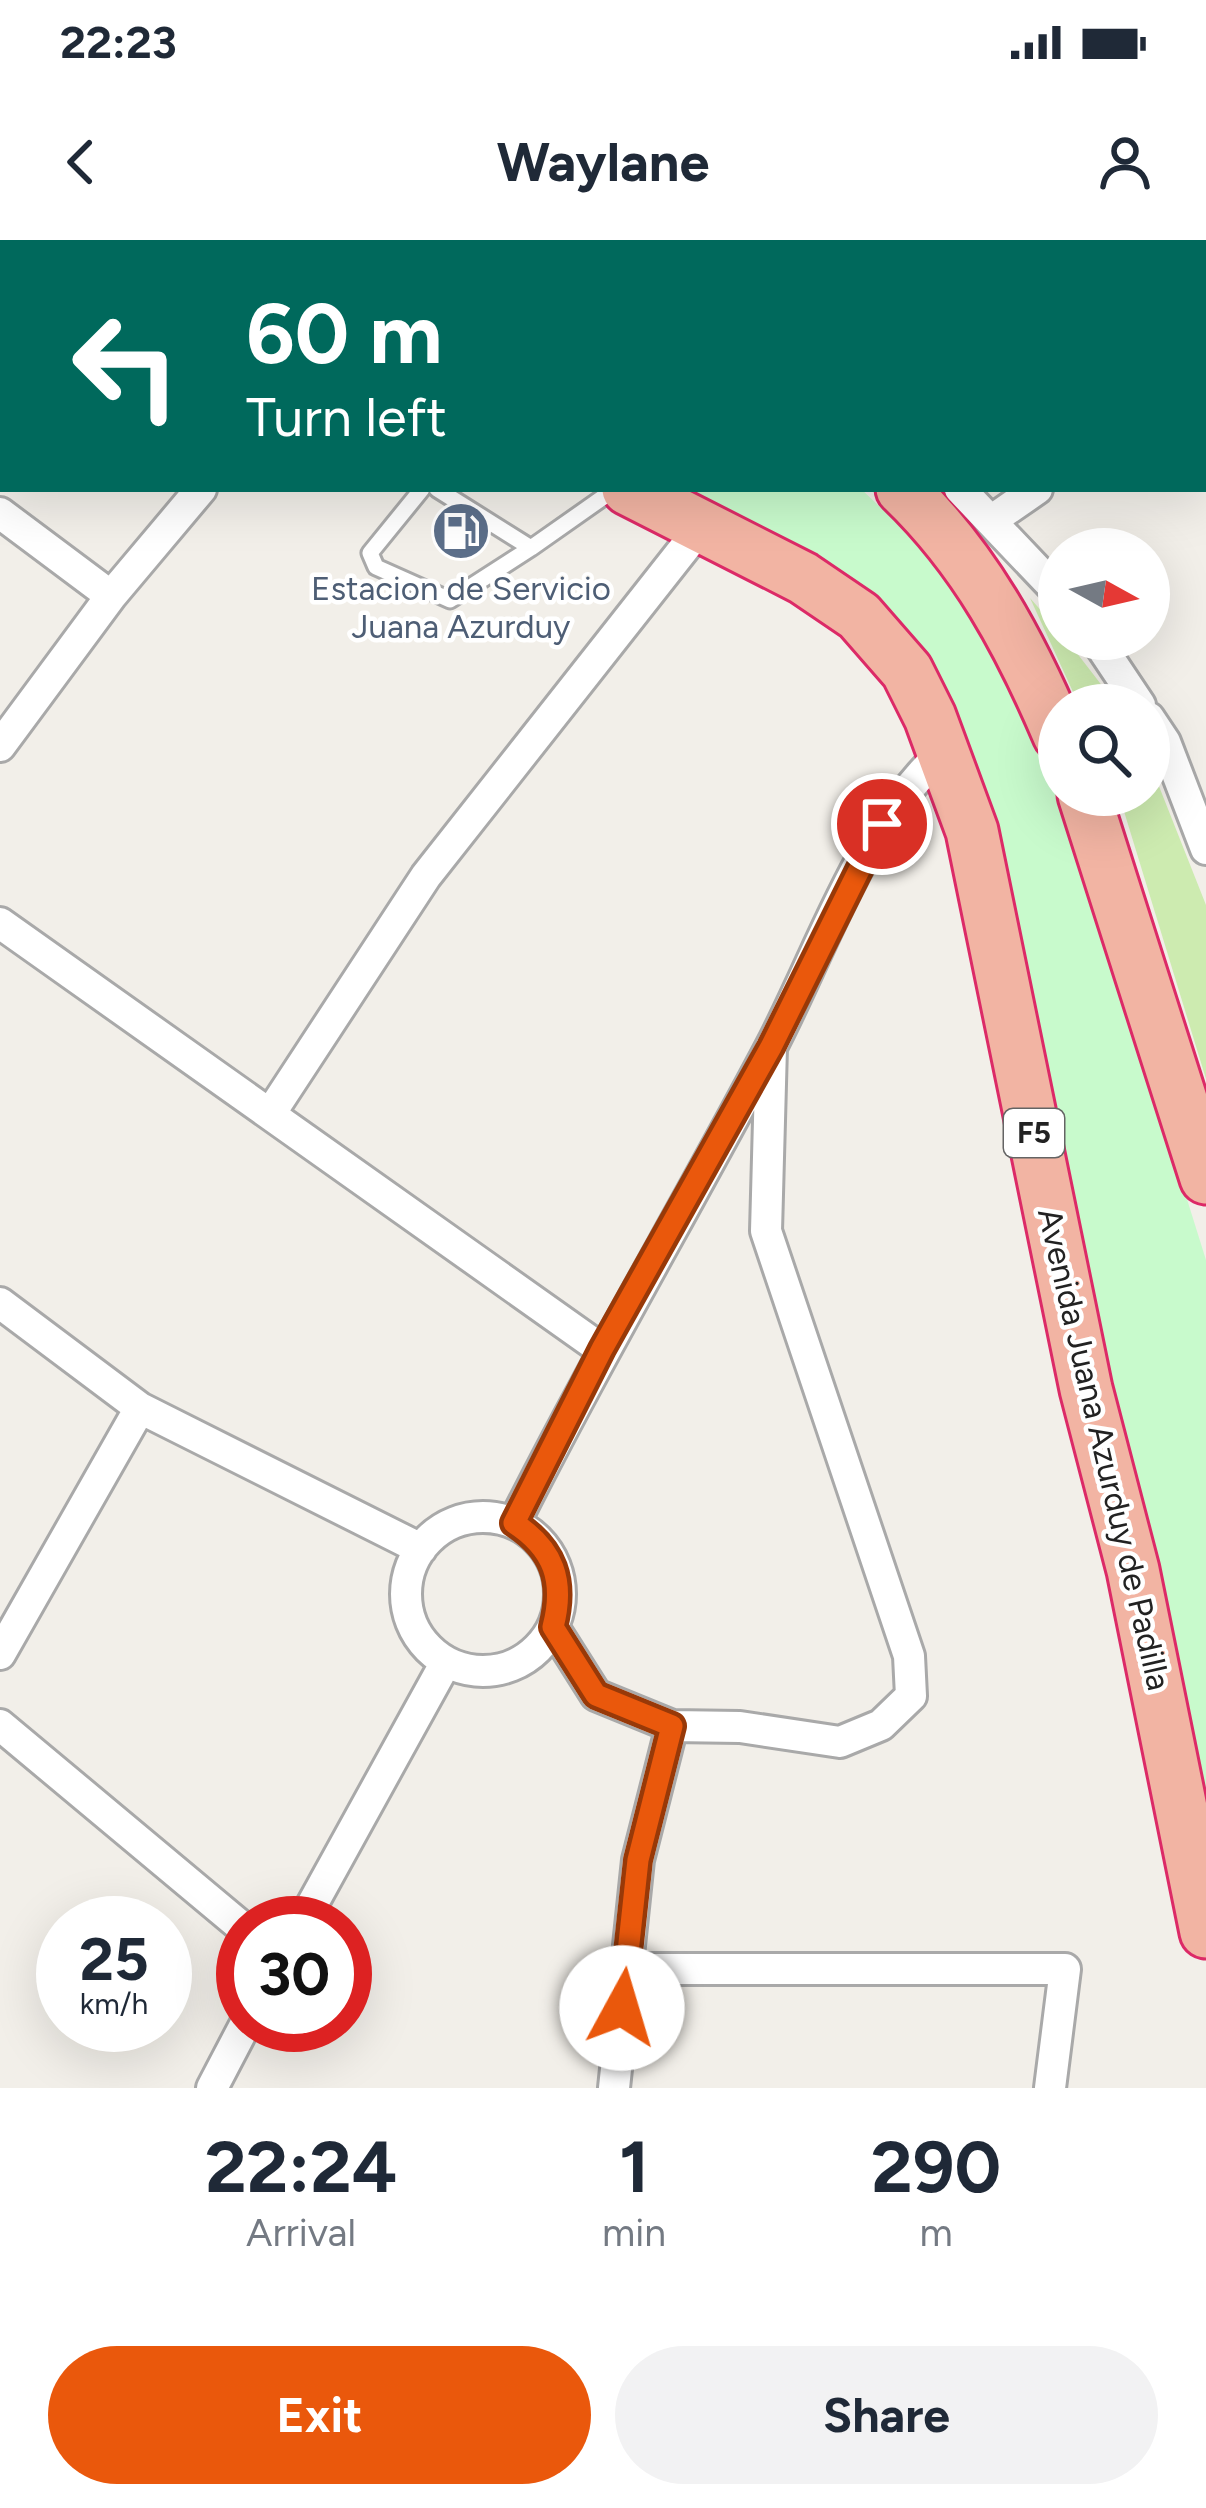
<!DOCTYPE html>
<html lang="en">
<head>
<meta charset="utf-8">
<style>
	body { margin:0; font-family:Figtree,sans-serif; background:#f2f2f3; color:#1f2937; height:100vh; display:flex; flex-direction:column; font-size:45px; white-space:nowrap }
	* { box-sizing:border-box; margin:0 }
	p { font-size:39px; color:#747a83 }
	.icon { flex:none; width:66px; height:66px; fill:none; stroke:currentColor; stroke-width:2; stroke-linecap:round; stroke-linejoin:round }
	.map { position:relative; height:1848px; overflow:hidden }
	.sheet { display:flex; flex-direction:column; background:#fff; flex:1 }
	.sheet>* { flex:none }
	.banner { position:absolute; left:0px; top:0px; width:1206px; height:252px; box-shadow:0 12px 48px #0002; background:#00695c; color:#fff; overflow:hidden }
	.needle { width:78px; rotate:98deg }
	.fabs { position:absolute; left:1038px; top:288px; display:grid; gap:24px }
	.fabs a { display:grid; place-items:center; width:132px; height:132px; border-radius:50%; background:#fff; box-shadow:0 12px 48px #0002; font-size:60px }
	.speed { position:absolute; left:36px; top:1656px; display:flex; gap:24px; font-size:60px; font-weight:700; text-align:center }
	.speed>* { display:grid; place-content:center; width:156px; height:156px; border-radius:50%; background:#fff; box-shadow:0 12px 48px #0002; line-height:1 }
	.speed small { font-size:30px; font-weight:400 }
	.speed .limit { border:18px solid #d22; background:#fff; color:#111 }
	.pin { position:absolute; display:grid; place-items:center; width:102px; height:102px; color:#fff; margin:-51px; border:6px solid #fff; border-radius:50%; box-shadow:0 3px 12px #0007 }
	.me { position:absolute; width:132px; margin:-66px; rotate:6deg; stroke-linejoin:round; filter:drop-shadow(0 0 9px #0008) }
	.turn { display:flex; align-items:center; gap:42px; height:252px; padding:0 48px; font-size:54px }
	.turn .icon { width:156px; height:156px; stroke-width:2.5 }
	.turn b { display:block; font-size:84px; line-height:102px }
	.eta { display:flex; justify-content:space-evenly; align-items:center; height:204px; text-align:center }
	.eta b { font-size:72px; font-weight:700; line-height:84px }
	.cta { display:flex; gap:24px; margin-top:auto; padding:24px 48px }
	.cta a { flex:1; height:138px; border-radius:72px; background:#ea580c; color:#fff; font-size:48px; font-weight:700; line-height:138px; text-align:center }
	.cta a+a { background:#f2f2f3; color:#1f2937 }
	.status { display:flex; justify-content:space-between; align-items:center; height:84px; padding:0 60px; background:#fff; direction:ltr }
	.status svg { height:33px; fill:currentColor }
	header { display:flex; justify-content:space-between; align-items:center; height:156px; padding:0 48px; background:#fff; font-size:54px; font-weight:700 }
	.map>svg:first-child { display:block }
</style>
</head>
<body>
<div class="status"><b>22:23</b><svg viewBox="0 0 49 12"><path d="M0 12V9h3v3zM5 12V6h3v6zM10 12V3h3v9zM15 12V0h3v12zM26 1h20v11H26zM47 4h2v5h-2z"/></svg></div>
<header><svg class="icon" aria-label="back" viewBox="0 0 24 24"><path d="M15 5l-7 7 7 7"/></svg>Waylane<svg class="icon" aria-label="person" viewBox="0 0 24 24"><circle cx="12" cy="8" r="4"/><path d="M4 21q1-7 8-7t8 7"/></svg></header>
<div class="map">
<svg width="1206" height="1848" viewBox="0 0 1206 1848">
	<rect width="100%" height="100%" fill="#f2efe9"/>
	<path fill="#cdebb0" d="M1030,358L1059,391V399H1066L1117,465H1079Z
		M1149,521L1206,665V839L1119,555H1149Z"/>
	<path fill="#c8facc" d="M664,249H861L931,315L977,382L1032,484L1080,617L1206,1020V1560L923,430Z"/>
	<g fill="none" stroke-linecap="round" stroke-linejoin="round">
		<g stroke="#a9a9a9" stroke-width="21">
			<path id="service" d="M422,249L370,313L376,327L450,360L531,308
				M437,249L531,308L615,249"/>
		</g>
		<g stroke="#a9a9a9" stroke-width="36">
			<path id="minor" d="M918,3V0
				M1203,135H1204
				M960,249L1059,353
				M0,273L111,356
				M992,280L1037,249
				M1096,399L1140,465
				M1149,478L1165,502L1206,609
				M0,506L111,356L201,249
				M0,683L601,1109
				M270,874L426,636L701,287
				M0,1063L140,1168L421,1309
				M406 1354a77 77 0 1 1 154 0a77 77 0 1 1-154 0Z
				M514,1283C595,1122 686,968 770,809C823,708 858,591 943,512
				M553,1387L596,1455L672,1486L638,1620L614,1848
				M0,1414L140,1168
				M0,1485L243,1688
				M672,1486L740,1487L840,1502L881,1485L911,1456L909,1416L766,991L771,807
				M302,1683L446,1422
				M626,1729H1065L1050,1848
				M212,1848L245,1785"/>
		</g>
		<g stroke="#dc2a67" stroke-width="57">
			<path id="trunk" d="M162,0L166,3
				M440,0L446,3
				M628,249L803,338L859,376L907,431L930,477L972,591L1086,1149L1133,1330L1206,1692
				M902,249C975,319 1020,403 1059,495
				M1084,555L1206,938"/>
		</g>
		<use href="#service" stroke="#fff" stroke-width="15"/>
		<use href="#minor" stroke="#fff" stroke-width="30"/>
		<use href="#trunk" stroke="#f2b4a3" stroke-width="51"/>
	</g>
	<g fill="none" stroke-linecap="round" stroke-linejoin="round">
		<g stroke="#983908" stroke-width="30">
			<path id="route" d="M622,1768L638,1620L672,1486L596,1455L553,1387C565,1341 554,1309 514,1283L602,1109L771,807L882,584"/>
		</g>
		<use href="#route" stroke="#ea580c" stroke-width="21"/>
	</g>
	<defs>
		<g id="fuel-disc" transform="scale(3)"><circle r="9.5" fill="#5c6f8a" stroke="#fff"/><path d="M-5.5-6h7V0h2V4h1.3V-2.5L3-4.5l.8-.8L6-3V5H2.5V1h-1V6h-7ZM-4.2-4.7v3.2H.2V-4.7Z" fill="#fff"/></g>
	</defs>
	<g fill-rule="evenodd">
		<use href="#fuel-disc" x="461" y="291"/>
	</g>
	<g text-anchor="middle" stroke-width="9" stroke-linejoin="round" paint-order="stroke">
		<rect fill="#fff" stroke="#646464" stroke-width="3" x="1004" y="869" width="60" height="48" rx="9"/>
		<g font-size="30" font-weight="bold" fill="#222">
			<text x="1034" y="903">F5</text>
		</g>
		<g font-size="33" fill="#4e5e75" stroke="#fff">
			<text x="461" y="360">Estacion de Servicio<tspan x="461" dy="38">Juana Azurduy</tspan></text>
		</g>
		<g font-size="33" fill="#222" stroke="#fff">
			<text transform="translate(1105 1209) rotate(77)" y="12">Avenida Juana Azurduy de Padilla</text>
		</g>
	</g>
</svg>
<div class="fabs">
<a><svg class="needle" viewBox="-14 -14 28 28"><path d="M0-13l5 13h-10z" fill="#e53935"/><path d="M0 13l5-13h-10z" fill="#747a83"/></svg></a>
<a><svg class="icon" aria-label="search" viewBox="0 0 24 24"><circle cx="10" cy="10" r="6"/><path d="M15 15l6 6"/></svg></a>
</div>
<div class="speed"><div>25<small>km/h</small></div><div class="limit">30</div></div>
<div class="pin" style="left:882px;top:584px;background:#d93025"><svg class="icon" aria-label="arrive" viewBox="0 0 24 24"><path d="M6 21V4h12l-3 4 3 4H6"/></svg></div>
<svg class="me" style="left:622px;top:1768px" viewBox="-20 -20 40 40"><circle r="19" fill="#fff"/><path d="M0-13L10 11 0 6-10 11z" fill="#ea580c"/></svg>
<div class="banner">
<div class="turn"><svg class="icon" aria-label="left" viewBox="0 0 24 24"><path d="M17 20v-9H6M10 6l-5 5 5 5"/></svg><div><b>60 m</b>Turn left</div></div>
</div>
</div>
<section class="sheet">
<div class="eta">
<div><b>22:24</b><p>Arrival</p></div>
<div><b>1</b><p>min</p></div>
<div><b>290</b><p>m</p></div>
</div>
<div class="cta"><a>Exit</a><a>Share</a></div>
</section>
</body>
</html>
